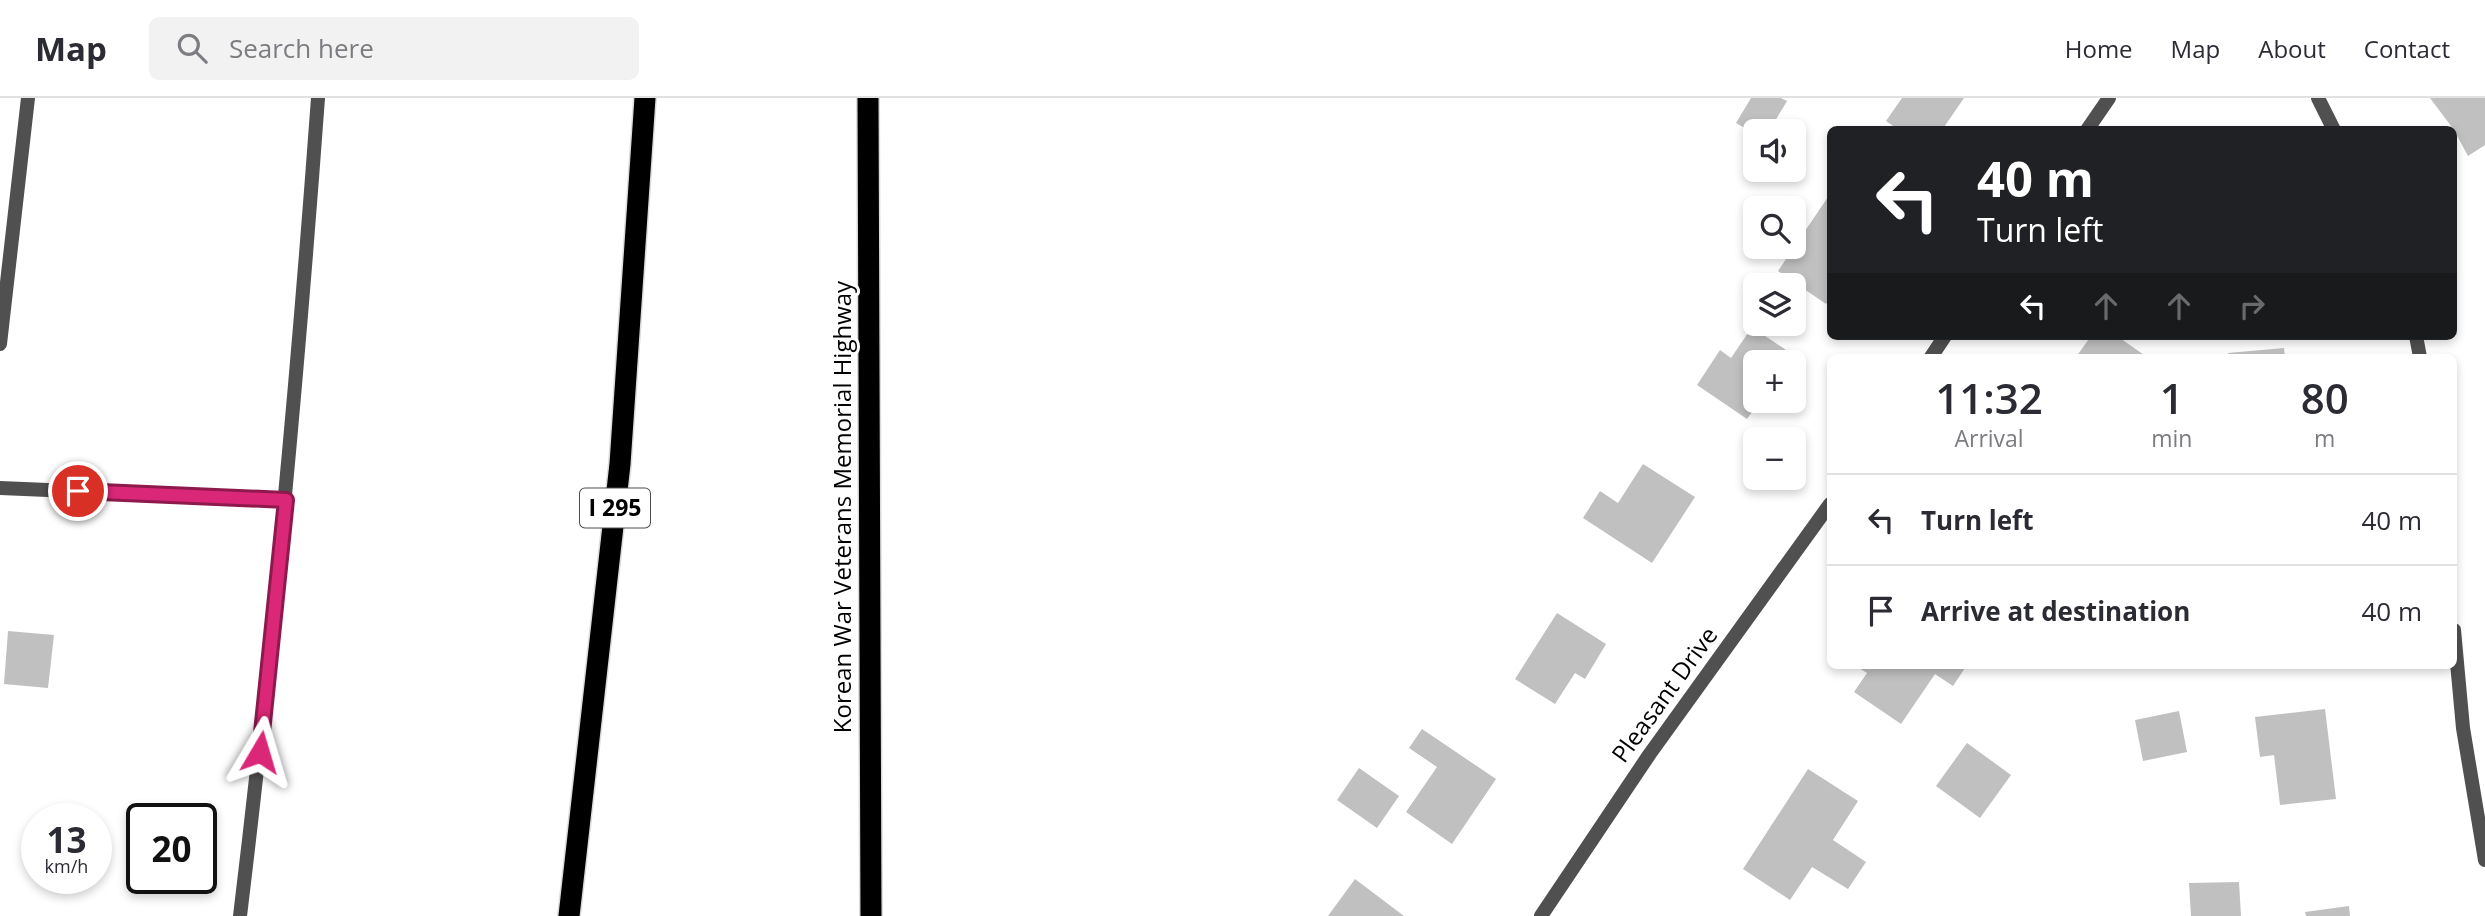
<!DOCTYPE html>
<html lang="en">
<head>
<meta charset="utf-8">
<style>
	body { margin:0; font-family:"Open Sans",sans-serif; background:#f2f2f3; color:#2b2b33; height:100vh; display:flex; flex-direction:column; font-size:26px; white-space:nowrap }
	* { box-sizing:border-box; margin:0 }
	p { font-size:23px; color:#7c7c81 }
	.icon { flex:none; width:38px; height:38px; fill:none; stroke:currentColor; stroke-width:2; stroke-linecap:round; stroke-linejoin:round }
	.map { position:relative; flex:1; overflow:hidden }
	.drawer { position:absolute; left:1827px; top:256px; width:630px; height:315px; display:flex; flex-direction:column; background:#fff; border-radius:10px; box-shadow:0 4px 10px #0003 }
	.drawer>* { flex:none }
	.top-card { position:absolute; left:1827px; top:28px; width:630px; height:214px; border-radius:10px; box-shadow:0 4px 10px #0003; background:#202124; color:#fff; overflow:hidden }
	.fabs { position:absolute; left:1743px; top:21px; display:grid; gap:14px }
	.fabs a { display:grid; place-items:center; width:63px; height:63px; border-radius:10px; background:#fff; box-shadow:0 4px 10px #0003; font-size:35px }
	.speed { position:absolute; left:21px; top:705px; display:flex; gap:14px; font-size:35px; font-weight:700; text-align:center }
	.speed>* { display:grid; place-content:center; width:91px; height:91px; border-radius:50%; background:#fff; box-shadow:0 4px 10px #0003; line-height:1 }
	.speed small { font-size:18px; font-weight:400 }
	.speed .limit { border:4px solid #111; border-radius:10px; background:#fff; color:#111 }
	.pin { position:absolute; display:grid; place-items:center; width:60px; height:60px; color:#fff; margin:-30px; border:4px solid #fff; border-radius:50%; box-shadow:0 2px 7px #0007 }
	.me { position:absolute; width:77px; margin:-38px; rotate:7deg; stroke-linejoin:round; filter:drop-shadow(0 0 5px #0008) }
	.turn { display:flex; align-items:center; gap:24px; height:147px; padding:0 35px; font-size:32px }
	.turn .icon { width:91px; height:91px; stroke-width:2.5 }
	.turn b { display:block; font-size:49px; line-height:60px }
	.lanes { display:flex; align-items:center; height:66px; padding:0 35px; background:#0003; justify-content:center; gap:35px; direction:ltr }
	.lanes .off { opacity:.35 }
	.eta { display:flex; justify-content:space-evenly; align-items:center; height:119px; text-align:center }
	.eta b { font-size:42px; font-weight:600; line-height:49px }
	ul { padding:0; list-style:none }
	li { display:flex; align-items:center; gap:21px; height:91px; padding:0 35px; border-top:2px solid #e1e1e2 }
	li div { flex:1 }
	li b { display:block; font-size:26px }
	li em { font-style:normal }
	header { display:flex; align-items:center; gap:42px; box-sizing:border-box; height:98px; padding:0 35px; background:#fff; border-bottom:2px solid #e1e1e2 }
	header strong { font-size:33px }
	nav { display:flex; gap:38px; margin-inline-start:auto; font-size:24px }
	.search { width:490px; height:63px; background:#f2f2f3; display:flex; align-items:center; gap:18px; box-sizing:border-box; padding:0 24px; border-radius:10px; color:#7c7c81; font-size:26px }
	.map>svg:first-child { display:block }
</style>
</head>
<body>
<header>
<strong>Map</strong>
<div class="search"><svg class="icon" aria-label="search" viewBox="0 0 24 24"><circle cx="10" cy="10" r="6"/><path d="M15 15l6 6"/></svg>Search here</div>
<nav><a>Home</a><a>Map</a><a>About</a><a>Contact</a></nav>
</header>
<div class="map">
<svg width="2485" height="818" viewBox="0 0 2485 818">
	<rect width="100%" height="100%" fill="#fff"/>
	<path fill="#c0c0c0" d="M1751,0H1781L1787,3L1769,33H1755V36L1736,25Z
		M1902,0H1964L1942,32H1899L1886,23Z
		M2430,0H2485V47L2468,58L2454,32Z
		M1830,96V199L1826,206L1778,173Z
		M1752,229L1792,256L1787,264H1755V303H1760L1747,321L1697,287L1720,252L1731,260Z
		M2091,238H2117L2147,259H2076Z
		M2284,250L2285,259H2229L2228,255Z
		M1643,366L1695,399L1652,465L1583,420L1600,393L1618,405Z
		M1557,515L1606,546L1585,581L1575,575L1555,606L1515,581Z
		M8,533L54,537L48,590L4,586Z
		M1862,567H1967L1953,588L1935,576L1901,626L1854,594L1867,575L1859,570Z
		M2325,611L2336,701L2280,707L2274,657L2260,659L2255,619Z
		M2179,613L2187,654L2143,663L2135,622Z
		M1422,631L1496,681L1452,746L1406,714L1437,669L1409,650Z
		M1967,645L2011,677L1980,720L1936,688Z
		M1359,670L1399,698L1377,730L1337,702Z
		M1808,671L1858,703L1833,742L1866,764L1848,791L1812,769L1790,802L1743,771Z
		M1355,781L1404,818H1328Z
		M2239,784L2241,818H2191L2189,785Z
		M2349,808L2350,818H2306L2305,814Z"/>
	<g fill="none" stroke-linecap="round" stroke-linejoin="round">
		<g stroke="#dbdbdb" stroke-width="24">
			<path id="motorway" d="M868,0L871,818
				M569,818L620,366L645,0"/>
		</g>
		<path stroke="#505050" stroke-width="14" d="M0,246L28,0
			M0,390L286,402
			M240,818C273,546 298,274 318,0"/>
		<path stroke="#505050" stroke-width="14" d="M2318,0L2334,32
			M2087,32L2109,0
			M2416,238L2420,259
			M1931,259L1945,238
			M2454,532L2463,630L2485,762
			M1541,818L1649,657L1830,406"/>
		<use href="#motorway" stroke="#000" stroke-width="21"/>
	</g>
	<g fill="none" stroke-linecap="round" stroke-linejoin="round">
		<g stroke="#8e194d" stroke-width="18">
			<path id="route" d="M78,393L286,402L260,654"/>
		</g>
		<use href="#route" stroke="#db2777" stroke-width="12"/>
	</g>
	<g text-anchor="middle" stroke-width="6" stroke-linejoin="round" paint-order="stroke">
		<rect fill="#fff" stroke="#4c4c4c" stroke-width="2" x="580" y="390.5" width="70" height="39" rx="5"/>
		<g font-size="23" font-weight="bold" fill="#000">
			<text x="615" y="418">I 295</text>
		</g>
		<g font-size="24" fill="#000" stroke="#fff">
			<text transform="translate(843 409) rotate(-90)" y="8">Korean War Veterans Memorial Highway</text>
			<text transform="translate(1665 597) rotate(-54)" y="8">Pleasant Drive</text>
		</g>
	</g>
</svg>
<div class="fabs">
<a><svg class="icon" aria-label="sound" viewBox="0 0 24 24"><path d="M4 9h4l5-4v14l-5-4H4zM17 9q2 3 0 6"/></svg></a>
<a><svg class="icon" aria-label="search" viewBox="0 0 24 24"><circle cx="10" cy="10" r="6"/><path d="M15 15l6 6"/></svg></a>
<a><svg class="icon" aria-label="layers" viewBox="0 0 24 24"><path d="M12 4l9 5-9 5-9-5zM3 14l9 5 9-5"/></svg></a>
<a>+</a>
<a>−</a>
</div>
<div class="speed"><div>13<small>km/h</small></div><div class="limit">20</div></div>
<div class="pin" style="left:78px;top:393px;background:#d93025"><svg class="icon" aria-label="arrive" viewBox="0 0 24 24"><path d="M6 21V4h12l-3 4 3 4H6"/></svg></div>
<svg class="me" style="left:260px;top:654px" viewBox="-20 -20 40 40"><path d="M0-17L14 15 0 8-14 15z" fill="#db2777" stroke="#fff" stroke-width="4"/></svg>
<div class="top-card">
<div class="turn"><svg class="icon" aria-label="left" viewBox="0 0 24 24"><path d="M17 20v-9H6M10 6l-5 5 5 5"/></svg><div><b>40 m</b>Turn left</div></div>
<div class="lanes"><svg class="icon" aria-label="left" viewBox="0 0 24 24"><path d="M17 20v-9H6M10 6l-5 5 5 5"/></svg><svg class="icon off" aria-label="ahead" viewBox="0 0 24 24"><path d="M12 20V5M6 11l6-6 6 6"/></svg><svg class="icon off" aria-label="ahead" viewBox="0 0 24 24"><path d="M12 20V5M6 11l6-6 6 6"/></svg><svg class="icon off" aria-label="right" viewBox="0 0 24 24"><path d="M7 20v-9h11M14 6l5 5-5 5"/></svg></div>
</div>
<section class="drawer">
<div class="eta">
<div><b>11:32</b><p>Arrival</p></div>
<div><b>1</b><p>min</p></div>
<div><b>80</b><p>m</p></div>
</div>
<ul>
<li><svg class="icon" aria-label="left" viewBox="0 0 24 24"><path d="M17 20v-9H6M10 6l-5 5 5 5"/></svg><div><b>Turn left</b></div><em>40 m</em></li>
<li><svg class="icon" aria-label="arrive" viewBox="0 0 24 24"><path d="M6 21V4h12l-3 4 3 4H6"/></svg><div><b>Arrive at destination</b></div><em>40 m</em></li>
</ul>
</section>
</div>
</body>
</html>
